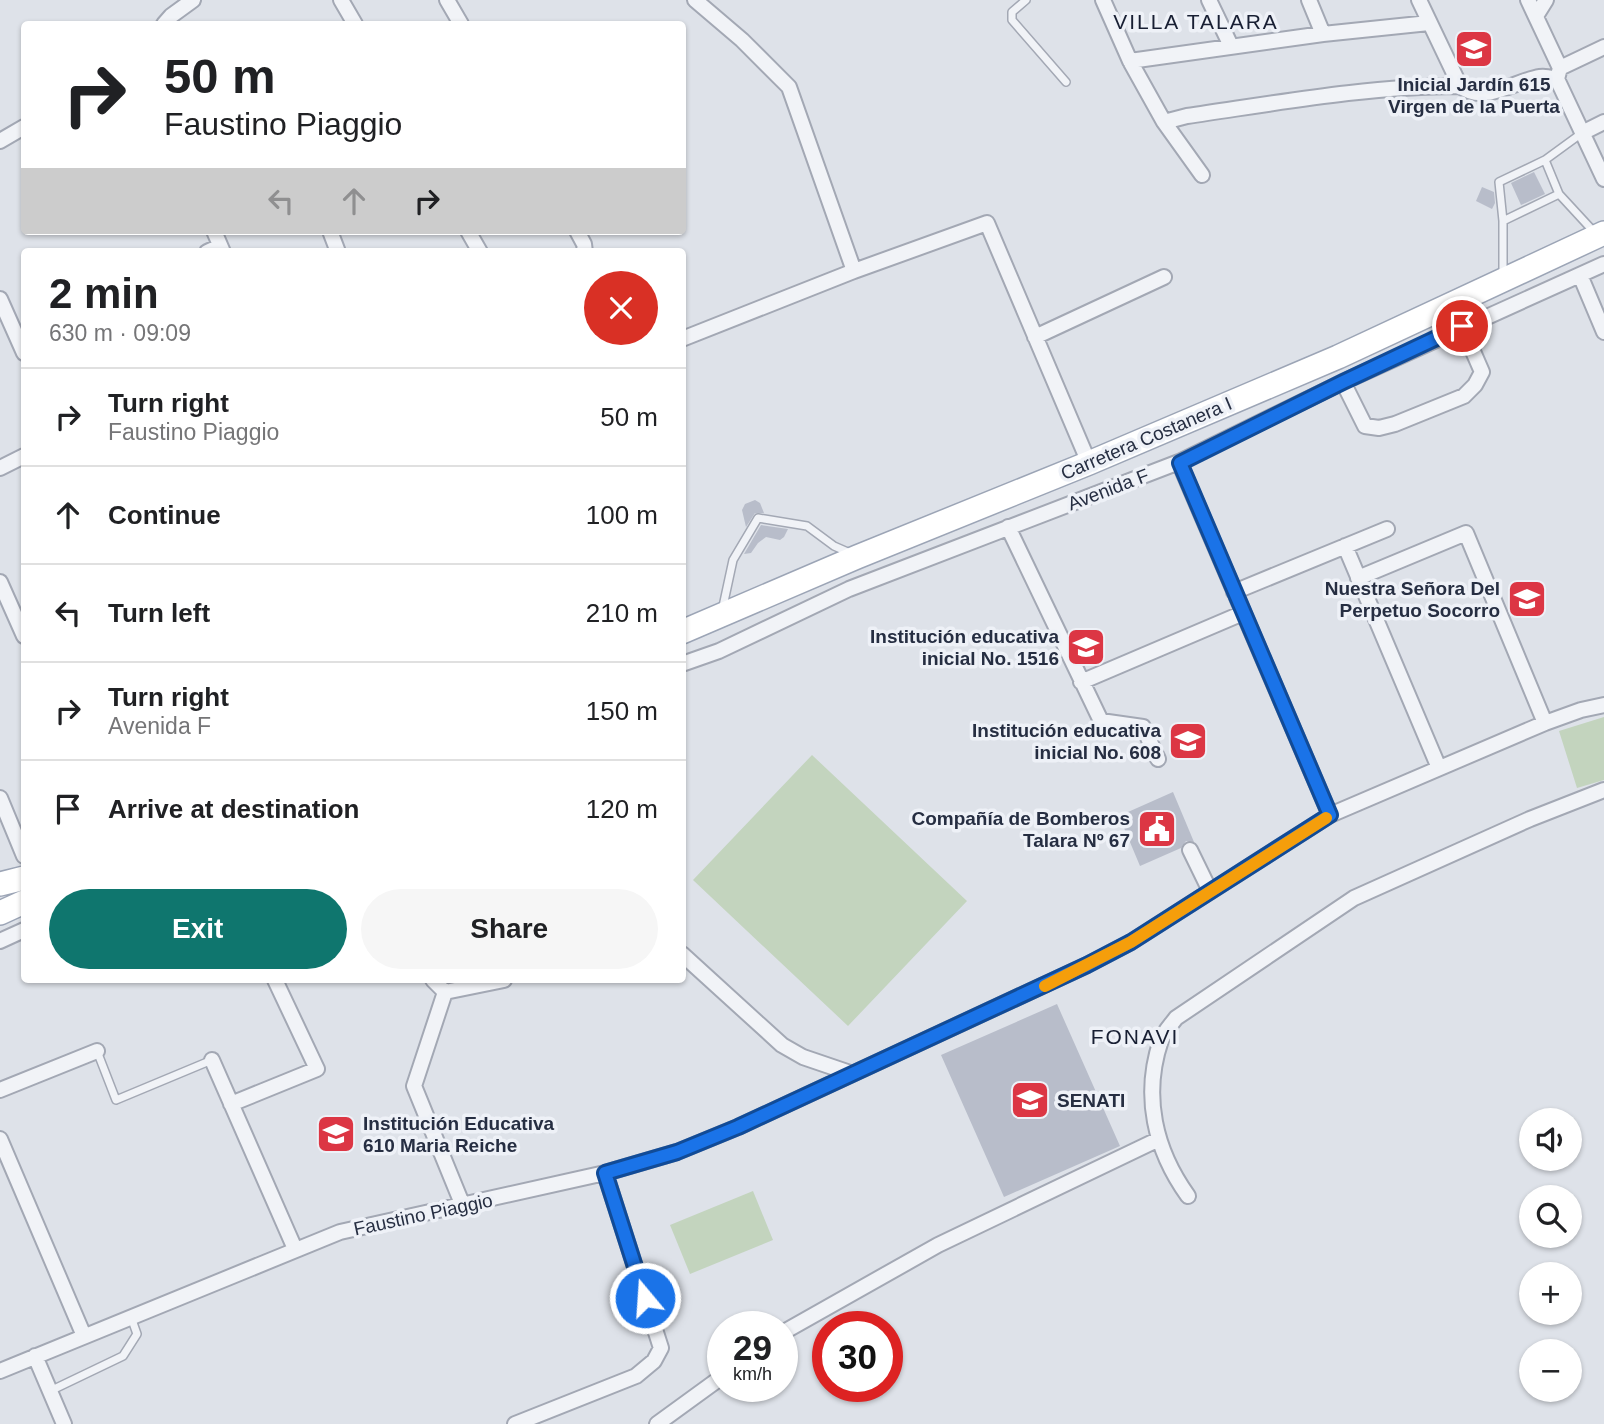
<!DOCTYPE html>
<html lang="en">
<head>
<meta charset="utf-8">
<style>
	body { margin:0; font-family:Arial,sans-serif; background:#f6f6f6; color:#202124; height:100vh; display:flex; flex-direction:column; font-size:26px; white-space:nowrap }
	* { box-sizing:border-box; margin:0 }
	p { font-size:23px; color:#757577 }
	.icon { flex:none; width:38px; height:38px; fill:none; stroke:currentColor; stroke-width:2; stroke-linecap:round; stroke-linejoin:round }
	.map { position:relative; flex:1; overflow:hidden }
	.sheet { position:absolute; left:21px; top:248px; width:665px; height:735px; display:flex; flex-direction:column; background:#fff; border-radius:7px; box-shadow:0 2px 5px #0004 }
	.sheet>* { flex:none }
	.banner { position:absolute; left:21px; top:21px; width:665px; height:214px; border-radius:7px; box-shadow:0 2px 5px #0004; background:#fff; color:#202124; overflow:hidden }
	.controls { position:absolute; left:1519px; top:1108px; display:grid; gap:14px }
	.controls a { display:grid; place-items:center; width:63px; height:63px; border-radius:50%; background:#fff; box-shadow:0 2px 5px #0004; font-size:35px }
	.speed { position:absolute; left:707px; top:1311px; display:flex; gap:14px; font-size:35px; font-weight:700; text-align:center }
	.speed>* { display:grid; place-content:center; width:91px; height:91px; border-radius:50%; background:#fff; box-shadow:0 2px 5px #0004; line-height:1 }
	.speed small { font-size:18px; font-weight:400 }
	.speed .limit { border:10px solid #d22; background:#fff; color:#111 }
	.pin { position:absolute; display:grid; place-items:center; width:60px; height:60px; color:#fff; margin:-30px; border:4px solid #fff; border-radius:50%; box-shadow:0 2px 7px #0007 }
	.me { position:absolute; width:77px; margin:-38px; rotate:342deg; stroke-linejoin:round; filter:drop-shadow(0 0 5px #0008) }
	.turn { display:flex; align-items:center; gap:24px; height:147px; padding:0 28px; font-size:32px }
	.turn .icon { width:91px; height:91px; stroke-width:2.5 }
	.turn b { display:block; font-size:49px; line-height:60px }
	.lanes { display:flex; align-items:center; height:66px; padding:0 28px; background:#0003; justify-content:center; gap:35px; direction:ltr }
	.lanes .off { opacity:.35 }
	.round { display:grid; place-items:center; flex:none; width:74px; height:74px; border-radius:37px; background:#f6f6f6 }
	.summary { display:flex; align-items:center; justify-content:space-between; height:119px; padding:0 28px }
	h1 { font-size:42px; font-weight:600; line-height:52px }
	.action { display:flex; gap:14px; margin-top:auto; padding:14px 28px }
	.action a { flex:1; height:80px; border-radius:42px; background:#0f766e; color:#fff; font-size:28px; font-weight:600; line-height:80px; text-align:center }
	.action a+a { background:#f6f6f6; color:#202124 }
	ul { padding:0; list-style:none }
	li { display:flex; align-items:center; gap:21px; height:98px; padding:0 28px; border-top:2px solid #e0e0e0 }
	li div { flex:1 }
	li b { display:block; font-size:26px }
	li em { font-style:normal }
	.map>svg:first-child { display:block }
</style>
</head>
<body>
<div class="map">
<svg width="1604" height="1424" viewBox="0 0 1604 1424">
	<rect width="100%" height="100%" fill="#dee2e9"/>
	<path fill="#c3d4be" d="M1604,717V780L1577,788L1559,731Z
		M812,755L967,901L848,1026L693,880Z
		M753,1191L773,1240L690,1274L670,1225Z"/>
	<path fill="#b8bdca" d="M1534,172L1545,194L1521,205L1511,183Z
		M1482,187L1494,192L1495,203L1492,209L1476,201Z
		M755,500L760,503L764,513H755L746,527L742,510L745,504Z
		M761,525L788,529L784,537L780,540L766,537L758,543L751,553L744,554Z
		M1173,792L1194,842L1186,841L1181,848L1140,866L1119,816Z
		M1057,1004L1120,1146L1004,1197L941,1055Z"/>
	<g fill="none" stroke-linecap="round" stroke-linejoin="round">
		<g stroke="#a3a8b4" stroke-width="10">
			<path id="service" d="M1026,0L1012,12V20L1066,82
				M1559,194L1545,160L1582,133
				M1503,221L1499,182L1545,160
				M1503,277V221L1559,194L1595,233
				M722,611L733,560L758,518L807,526L834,546L850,553
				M97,1051L116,1100L212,1060
				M50,1391L123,1356L137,1334L131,1317"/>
		</g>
		<g stroke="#a3a8b4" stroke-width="18">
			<path id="minor" d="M341,0L355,24
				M447,0L461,24
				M695,0L742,40L789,87L854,271
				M1103,0L1130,61L1164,122L1202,175
				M1209,0L1231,46
				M1309,0L1323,34
				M1419,0L1460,86C1484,105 1514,81 1540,77C1546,76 1552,78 1557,79
				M1528,0L1560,68L1557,79L1604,179
				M1536,16L1546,0
				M164,24L171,16L193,0
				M1130,61L1323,34L1429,23
				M1560,68L1604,47
				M1164,122L1187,116C1277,103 1369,86 1460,86
				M1582,133L1604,122
				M0,141L24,127
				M214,231L223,252
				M330,231L338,252
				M468,231L480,252
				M577,231L584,244L585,252
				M207,252L220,246
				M1580,275L1604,332
				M0,299L24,353
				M1035,337L1164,277
				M682,339L854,271L987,223L1089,463
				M1343,382L1365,426L1379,428L1395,424L1464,396L1475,385L1482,372L1462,326
				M1179,462L1330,815
				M0,468L24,456
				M1008,527L1101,721L1143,727L1158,759
				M1345,546L1439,768
				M1358,578L1466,533L1545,723
				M0,582L24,636
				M1234,592L1387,529
				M682,664L719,651L849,589L1179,462L1343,382L1604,264
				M1081,682L1243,613
				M0,798L24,856
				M1190,850L1210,891
				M0,941L24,930
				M682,954L782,1045L803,1057L850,1073
				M433,980L445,992
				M212,1060L295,1249
				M0,1090L97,1051
				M231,1104L317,1069L275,980
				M0,1139L84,1336
				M1188,1196C1155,1150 1142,1096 1161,1040C1164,1032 1171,1025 1176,1018L1354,898L1530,819L1604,790
				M463,1206L414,1086L445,992L504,980
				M782,1333L938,1245L1157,1140
				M35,1356L64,1424
				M0,1371L340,1232L605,1173L677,1152L738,1127L1087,965L1131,942L1330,815L1545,723L1581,710L1604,705
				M515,1424L636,1376L654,1361L661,1348L605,1173
				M657,1424L723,1376"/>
		</g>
		<g stroke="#9ca5b6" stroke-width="26">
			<path id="primary" d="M682,632L857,557L1089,463L1338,357L1604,233
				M0,884L24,878
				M0,913L24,902"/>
		</g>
		<use href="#service" stroke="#f1f3f7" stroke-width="7"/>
		<use href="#minor" stroke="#f1f3f7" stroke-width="14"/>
		<use href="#primary" stroke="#fff" stroke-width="23"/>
	</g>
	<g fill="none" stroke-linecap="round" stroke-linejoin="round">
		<g stroke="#114b97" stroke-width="18">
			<path id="route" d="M645,1298L605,1173L677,1152L738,1127L1087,965L1131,942L1330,815L1180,463L1343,382L1462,326"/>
		</g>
		<use href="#route" stroke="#1a73e8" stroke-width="12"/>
		<path stroke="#f59e0b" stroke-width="12" d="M1045,986L1131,942L1326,818"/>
	</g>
	<defs>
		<g id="school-square" transform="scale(2.0125)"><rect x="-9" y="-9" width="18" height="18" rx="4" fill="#dc3644" stroke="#eef1f7"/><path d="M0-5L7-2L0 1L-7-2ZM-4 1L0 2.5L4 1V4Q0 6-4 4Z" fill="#fff"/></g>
		<g id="civic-square" transform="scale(2.0125)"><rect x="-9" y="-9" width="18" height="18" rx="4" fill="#dc3644" stroke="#eef1f7"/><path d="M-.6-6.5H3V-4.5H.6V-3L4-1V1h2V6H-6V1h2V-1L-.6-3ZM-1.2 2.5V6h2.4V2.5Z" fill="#fff"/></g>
		<g id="university-square" transform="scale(2.0125)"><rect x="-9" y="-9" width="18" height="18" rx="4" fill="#dc3644" stroke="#eef1f7"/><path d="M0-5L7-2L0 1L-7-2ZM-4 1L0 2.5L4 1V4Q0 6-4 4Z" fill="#fff"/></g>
	</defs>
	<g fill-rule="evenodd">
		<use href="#school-square" x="1474" y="49"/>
		<use href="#school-square" x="1527" y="599"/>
		<use href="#school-square" x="1086" y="647"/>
		<use href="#school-square" x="1188" y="741"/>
		<use href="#civic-square" x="1157" y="829"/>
		<use href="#university-square" x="1030" y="1100"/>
		<use href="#school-square" x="336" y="1134"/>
	</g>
	<g text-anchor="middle" stroke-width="7" stroke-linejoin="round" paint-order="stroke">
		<g font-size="19" font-weight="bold" fill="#262e42" stroke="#eef1f7" text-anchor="end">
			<text x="1474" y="91" text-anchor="middle">Inicial Jardín 615<tspan x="1474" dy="22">Virgen de la Puerta</tspan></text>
			<text x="1500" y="595">Nuestra Señora Del<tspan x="1500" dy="22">Perpetuo Socorro</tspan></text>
			<text x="1059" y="643">Institución educativa<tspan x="1059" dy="22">inicial No. 1516</tspan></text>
			<text x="1161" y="737">Institución educativa<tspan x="1161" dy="22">inicial No. 608</tspan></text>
			<text x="1130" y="825">Compañía de Bomberos<tspan x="1130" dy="22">Talara Nº 67</tspan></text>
			<text x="1057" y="1107" text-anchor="start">SENATI</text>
			<text x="363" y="1130" text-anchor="start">Institución Educativa<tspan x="363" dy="22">610 Maria Reiche</tspan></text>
		</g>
		<g font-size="19" fill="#262e42" stroke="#eef1f7">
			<text transform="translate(1146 438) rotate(-23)" y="7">Carretera Costanera I</text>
			<text transform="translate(1108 489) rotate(-21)" y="7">Avenida F</text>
			<text transform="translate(423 1214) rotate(-12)" y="7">Faustino Piaggio</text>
		</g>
		<g font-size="21" letter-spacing="2" fill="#181f33" stroke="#eef1f7">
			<text x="1196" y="29">VILLA TALARA</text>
			<text x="1135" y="1044">FONAVI</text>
		</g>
	</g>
</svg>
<div class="controls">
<a><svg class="icon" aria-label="sound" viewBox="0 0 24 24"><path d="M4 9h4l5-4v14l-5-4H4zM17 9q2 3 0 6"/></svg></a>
<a><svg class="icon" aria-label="search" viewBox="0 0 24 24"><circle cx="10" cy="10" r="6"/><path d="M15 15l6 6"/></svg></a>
<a>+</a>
<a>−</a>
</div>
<div class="speed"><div>29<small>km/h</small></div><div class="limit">30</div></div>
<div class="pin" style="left:1462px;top:326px;background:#d93025"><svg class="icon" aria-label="arrive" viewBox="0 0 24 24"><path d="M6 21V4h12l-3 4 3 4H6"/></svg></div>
<svg class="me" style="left:645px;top:1298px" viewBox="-20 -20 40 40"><circle r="17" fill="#1a73e8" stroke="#fff" stroke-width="3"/><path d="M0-11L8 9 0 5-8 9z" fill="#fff"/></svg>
<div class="banner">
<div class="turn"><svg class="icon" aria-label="right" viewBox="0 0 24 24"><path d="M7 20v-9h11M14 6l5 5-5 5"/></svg><div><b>50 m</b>Faustino Piaggio</div></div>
<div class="lanes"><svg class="icon off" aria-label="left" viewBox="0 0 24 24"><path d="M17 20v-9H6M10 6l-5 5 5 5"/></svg><svg class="icon off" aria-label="ahead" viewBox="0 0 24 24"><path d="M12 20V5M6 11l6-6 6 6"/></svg><svg class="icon" aria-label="right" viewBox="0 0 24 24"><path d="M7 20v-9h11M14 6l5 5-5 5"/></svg></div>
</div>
<section class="sheet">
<div class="summary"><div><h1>2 min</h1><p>630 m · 09:09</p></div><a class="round" style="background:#d93025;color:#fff"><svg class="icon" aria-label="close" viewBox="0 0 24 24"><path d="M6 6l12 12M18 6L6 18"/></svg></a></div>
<ul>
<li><svg class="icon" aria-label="right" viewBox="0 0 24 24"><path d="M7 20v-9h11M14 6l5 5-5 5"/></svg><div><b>Turn right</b><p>Faustino Piaggio</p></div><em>50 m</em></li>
<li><svg class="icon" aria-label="ahead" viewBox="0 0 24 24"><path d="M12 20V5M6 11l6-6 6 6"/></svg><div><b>Continue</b></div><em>100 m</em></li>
<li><svg class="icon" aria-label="left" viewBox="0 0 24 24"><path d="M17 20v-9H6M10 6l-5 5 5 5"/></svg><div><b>Turn left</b></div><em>210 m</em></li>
<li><svg class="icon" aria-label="right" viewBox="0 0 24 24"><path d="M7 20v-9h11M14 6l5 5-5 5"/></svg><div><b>Turn right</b><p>Avenida F</p></div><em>150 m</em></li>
<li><svg class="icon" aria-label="arrive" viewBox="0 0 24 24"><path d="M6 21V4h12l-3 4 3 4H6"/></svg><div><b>Arrive at destination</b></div><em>120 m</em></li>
</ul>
<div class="action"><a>Exit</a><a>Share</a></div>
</section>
</div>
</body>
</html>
